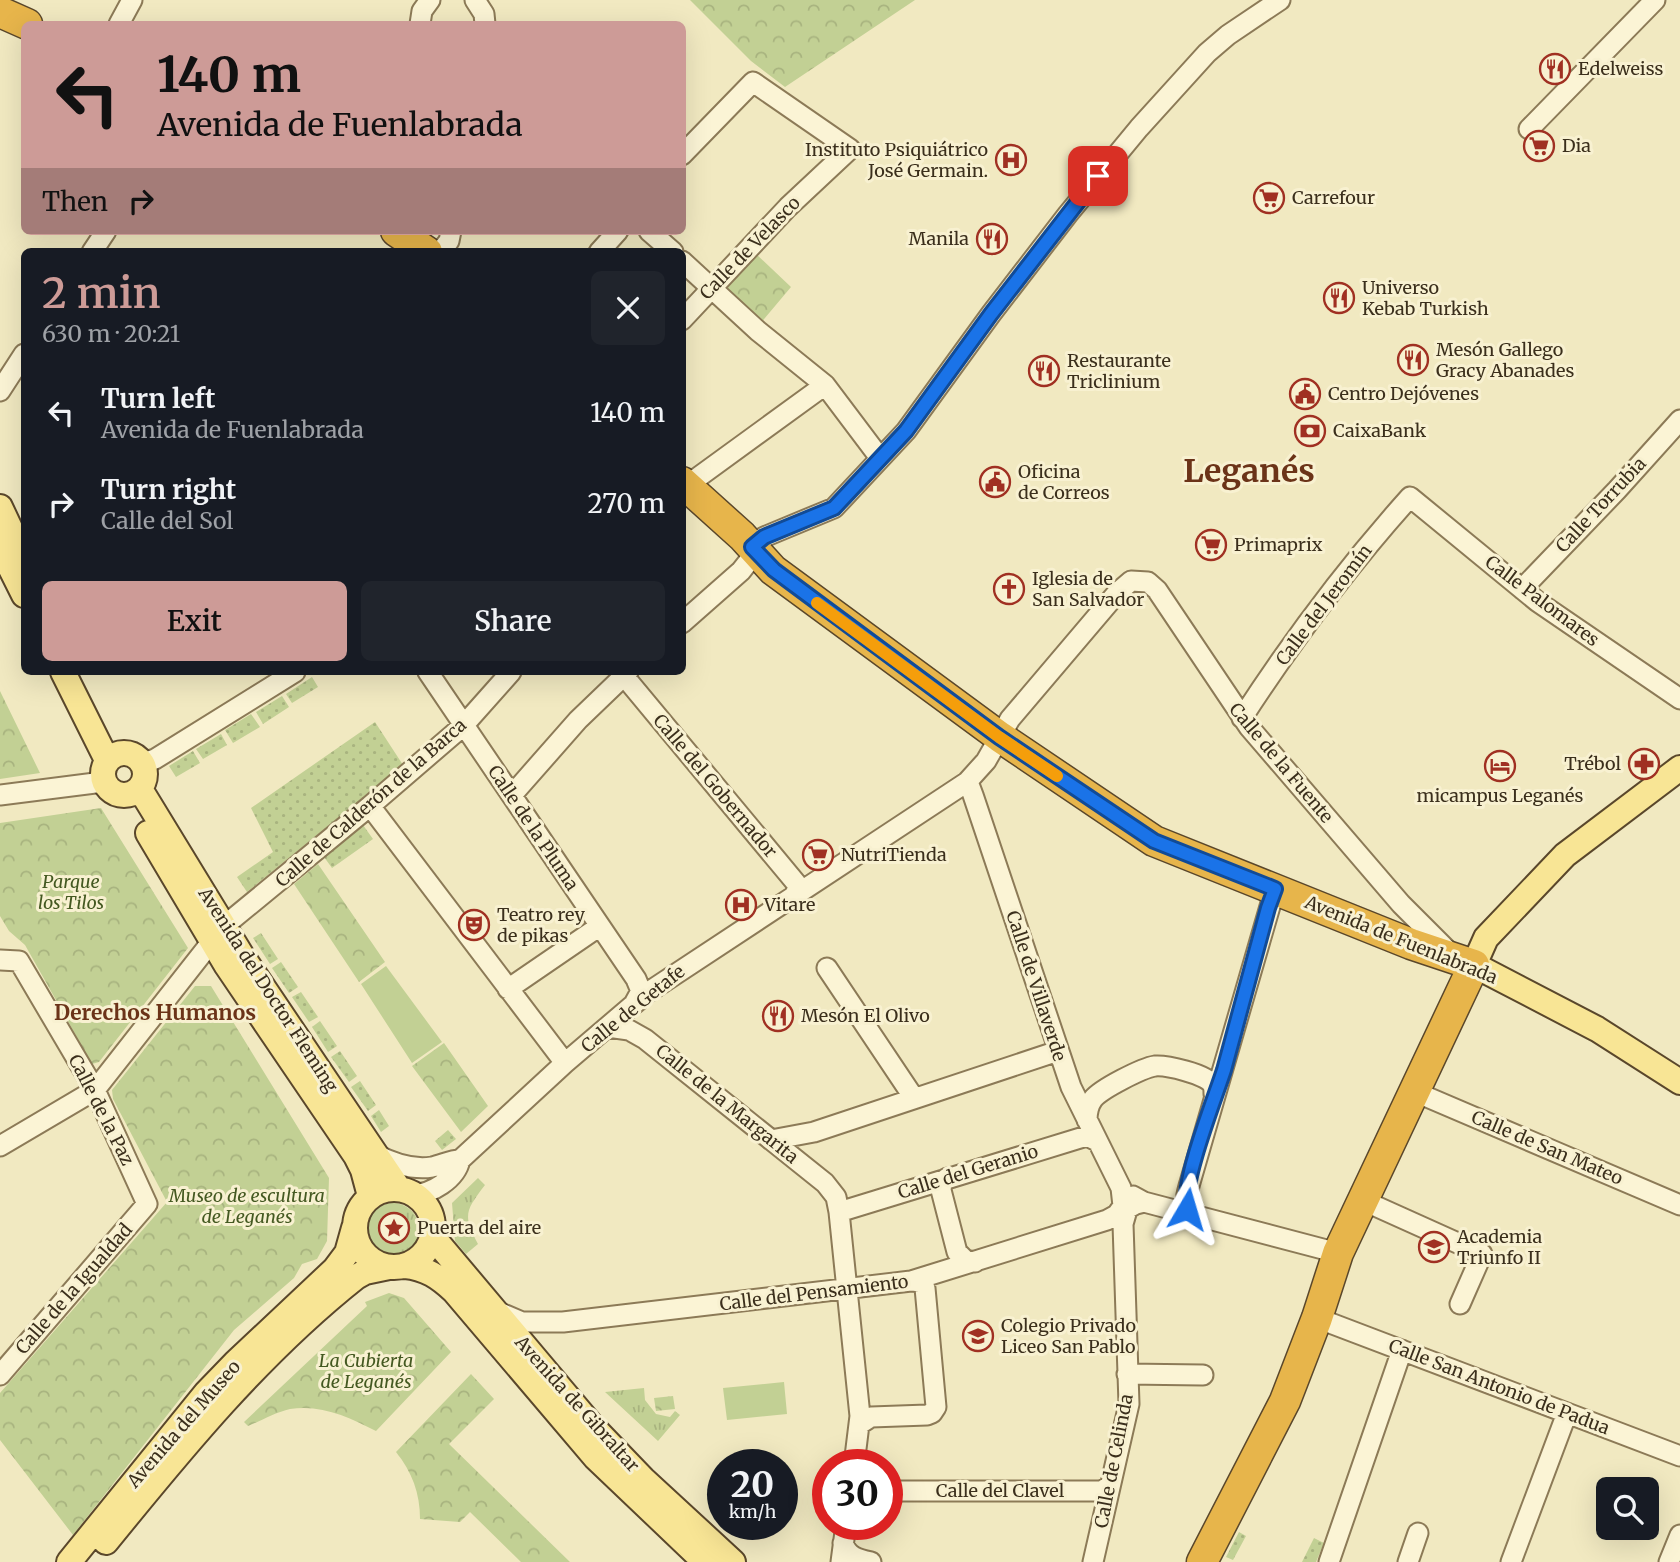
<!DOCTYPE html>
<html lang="en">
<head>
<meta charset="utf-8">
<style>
	body { margin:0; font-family:Merriweather,serif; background:#20242c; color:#f1f3f6; height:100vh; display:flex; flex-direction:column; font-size:26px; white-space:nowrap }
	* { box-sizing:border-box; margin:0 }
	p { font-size:23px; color:#9ea1a6 }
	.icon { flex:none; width:38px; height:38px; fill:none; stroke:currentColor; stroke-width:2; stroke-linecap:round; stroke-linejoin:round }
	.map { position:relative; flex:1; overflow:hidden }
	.details { position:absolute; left:21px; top:248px; width:665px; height:427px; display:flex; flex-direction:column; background:#171b24; border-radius:10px; box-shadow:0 7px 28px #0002 }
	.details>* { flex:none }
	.banner { position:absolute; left:21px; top:21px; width:665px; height:214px; border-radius:10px; box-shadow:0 7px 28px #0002; background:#cd9b97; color:#111; overflow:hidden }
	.fabs { position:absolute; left:1596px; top:1477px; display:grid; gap:14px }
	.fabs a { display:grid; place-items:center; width:63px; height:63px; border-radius:10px; background:#171b24; box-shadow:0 7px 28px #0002; font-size:35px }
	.speed { position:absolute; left:707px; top:1449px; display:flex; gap:14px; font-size:35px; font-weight:700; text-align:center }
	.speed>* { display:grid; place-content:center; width:91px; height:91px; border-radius:50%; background:#171b24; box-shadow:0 7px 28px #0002; line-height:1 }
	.speed small { font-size:18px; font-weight:400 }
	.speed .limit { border:10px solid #d22; background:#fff; color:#111 }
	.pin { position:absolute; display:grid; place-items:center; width:60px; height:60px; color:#fff; margin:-30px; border-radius:14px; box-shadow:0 4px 10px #0006 }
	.me { position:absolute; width:77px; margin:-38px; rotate:7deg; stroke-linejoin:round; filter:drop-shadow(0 0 5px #0008) }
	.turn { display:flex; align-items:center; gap:24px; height:147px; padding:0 21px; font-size:32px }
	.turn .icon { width:91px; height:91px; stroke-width:2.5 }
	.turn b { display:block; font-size:49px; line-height:60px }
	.then { display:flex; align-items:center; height:66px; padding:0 21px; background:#0003; gap:14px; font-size:26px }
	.round { display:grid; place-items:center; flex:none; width:74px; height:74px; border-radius:10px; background:#20242c }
	.head { display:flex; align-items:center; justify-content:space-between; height:119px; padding:0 21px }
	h1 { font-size:42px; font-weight:600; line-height:52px; color:#cd9b97 }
	.button { display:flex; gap:14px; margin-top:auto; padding:14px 21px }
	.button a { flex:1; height:80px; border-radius:10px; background:#cd9b97; color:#111; font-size:28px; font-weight:600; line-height:80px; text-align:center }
	.button a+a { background:#20242c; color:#f1f3f6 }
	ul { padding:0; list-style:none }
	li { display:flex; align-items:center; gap:21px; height:91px; padding:0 21px }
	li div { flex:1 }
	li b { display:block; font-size:26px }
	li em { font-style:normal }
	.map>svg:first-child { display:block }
</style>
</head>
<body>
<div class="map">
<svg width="1680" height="1562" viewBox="0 0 1680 1562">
	<defs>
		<pattern id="grass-tufts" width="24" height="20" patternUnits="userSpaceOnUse" patternTransform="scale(1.75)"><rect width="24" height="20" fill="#c2d094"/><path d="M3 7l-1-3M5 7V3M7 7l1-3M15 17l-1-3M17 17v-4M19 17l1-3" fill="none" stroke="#a8b37f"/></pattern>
		<pattern id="park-crowns" width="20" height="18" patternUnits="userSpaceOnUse" patternTransform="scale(1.75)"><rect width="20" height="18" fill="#c2d094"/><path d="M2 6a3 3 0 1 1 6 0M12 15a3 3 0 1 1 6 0" fill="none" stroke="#a8b37f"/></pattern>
		<pattern id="garden-dots" width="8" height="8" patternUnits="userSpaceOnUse" patternTransform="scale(1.75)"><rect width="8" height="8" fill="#c2d094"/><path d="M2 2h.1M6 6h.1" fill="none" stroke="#a8b37f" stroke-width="1.8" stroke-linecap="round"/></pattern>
	</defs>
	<rect width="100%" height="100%" fill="#f1e9c1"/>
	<path fill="url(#grass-tufts)" d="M478,1178L485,1185C466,1210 462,1215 478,1244L466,1254L455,1241L452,1203Z
		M367 1229a26 26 0 1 1 52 0a26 26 0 1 1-52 0Z
		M644,1388L645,1400L656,1414L670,1417L675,1411L680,1415L658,1441L605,1392Z"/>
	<path fill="url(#park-crowns)" d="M690,0H915L785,87L751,61Z
		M755,253L791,287L760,324L723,291Z
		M0,691L40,773L0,779Z
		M101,808L188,948L99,1062L92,1064L25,945L9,931L0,916V823Z
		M318,864L385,962L359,982L294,884Z
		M195,986H211L329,1178L327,1241L317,1259L302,1264L294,1278L234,1330L73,1535L0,1440V1393L167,1202L113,1099L112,1090Z
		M444,1043L488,1106L461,1132L412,1066Z
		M389,1293L404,1298L451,1352L376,1431C349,1417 321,1404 290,1409C276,1412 261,1421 248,1426L244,1422L367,1306L365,1302Z
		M471,1374L494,1399L449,1444L570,1562H521L470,1512L460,1522L420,1519C420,1493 412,1472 396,1452Z
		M673,1396L675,1409L656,1411L654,1398Z"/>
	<path fill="url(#garden-dots)" d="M312,677L318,687L292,703L286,694Z
		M282,696L289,707L263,724L256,712Z
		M251,714L260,727L233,743L225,730Z
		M375,722L403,765L247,892L237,877L273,852L251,808Z
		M221,734L227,745L203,759L196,749Z
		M193,751L200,763L176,777L169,766Z
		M363,825L373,839L332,868L324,857Z
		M261,933L278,959L270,964L253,938Z
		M281,962L298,987L289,993L272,968Z
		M301,992L318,1017L309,1022L292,997Z
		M320,1021L337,1046L328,1052L312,1027Z
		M340,1051L357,1076L349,1082L331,1057Z
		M360,1081L376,1105L368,1111L351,1087Z
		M379,1110L389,1126L381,1132L371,1116Z
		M448,1130L456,1139L442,1150L435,1141Z
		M1239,1532L1246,1536L1233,1560L1226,1557Z
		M1314,1538L1324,1543L1316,1562H1302Z"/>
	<path fill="#c2d094" d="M386,966L442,1042L412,1063L361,984Z
		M784,1382L787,1414L727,1420L723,1388Z"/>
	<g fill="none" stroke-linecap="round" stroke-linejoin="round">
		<g stroke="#8c7a57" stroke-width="23">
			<path id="minor" d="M475,0L484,14L485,24
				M119,24L132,0
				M420,24L422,11L430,0
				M1529,129L1655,0
				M682,155L753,82L850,149L788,207L682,320
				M649,231L673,252
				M92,252L106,231
				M440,252L449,241L451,231
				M599,252L618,231
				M682,261L758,331L825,385L880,458
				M0,391L24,354
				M682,489L825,385
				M752,547L764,537L834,508L906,431L991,314L1068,214L1139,128L1207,53L1228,35L1280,0
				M1522,589L1617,490L1680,420
				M682,623L741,571L756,552
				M428,672L636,979L641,991L635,1002
				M624,676L796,883L798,889L793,897
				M1242,718C1292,641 1349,565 1410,497L1538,602L1680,699
				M143,763L155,759L295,672
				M962,786L970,787L973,795L1071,1087L1121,1188L1123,1206L1115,1217
				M0,795L103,782
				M512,795L578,720L628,672
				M370,806L565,1063
				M224,926L370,806L463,726L511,672
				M0,960L19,961L95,1090L147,1204L0,1375
				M827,968L914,1098
				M508,989L600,926
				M608,1027L629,1030L645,1039L825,1183L836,1197L839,1212L860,1416L854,1465
				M1413,1091L1680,1205
				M1087,1120C1087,1112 1088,1106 1093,1099C1101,1089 1142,1068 1155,1066C1166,1065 1206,1074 1212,1084C1214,1087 1214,1090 1214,1094
				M771,1140L814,1132L1058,1051
				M0,1146L95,1090L205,950L213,943
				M375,1154C392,1163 413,1170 432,1167C442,1165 450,1160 460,1160
				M947,1178L942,1182L941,1190L957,1252L965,1260L975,1262
				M412,1194C431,1195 456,1179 460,1160L565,1063L647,993L967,782L986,761L1010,719L1117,593L1131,581L1148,582L1157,590L1249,727L1401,904L1450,953
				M1133,1196L1144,1202L1338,1253
				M1362,1200L1482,1254L1460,1304
				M839,1212L1077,1139L1087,1136L1097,1141
				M1193,1215C1183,1208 1186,1197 1189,1186L1275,889
				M496,1311L522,1322H563L911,1281L1107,1220L1136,1204L1144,1202
				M1317,1318L1680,1456
				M1127,1374L1203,1375
				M860,1424L871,1417L927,1415L932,1413L936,1407L925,1288L920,1282L913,1281
				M887,1491H1102L1109,1486
				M843,1543C848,1557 858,1559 871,1562
				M841,1562L846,1524
				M1093,1562L1129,1404L1123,1224L1127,1210
				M1329,1562L1402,1350
				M1408,1562L1418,1533
				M1511,1562L1567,1413
				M1669,1562L1680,1535"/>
		</g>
		<g stroke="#5a472b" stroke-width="28">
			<path id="major" d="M0,507L24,558
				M0,547L24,595
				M63,672L107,760
				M103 774a21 21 0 1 1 42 0a21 21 0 1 1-42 0Z
				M1680,768L1565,855L1486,938L1474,965L1597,1029L1680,1082
				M140,789L242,956L399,1189
				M148,833L227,966L356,1156L363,1170L370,1196
				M355 1228a39 39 0 1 1 78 0a39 39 0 1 1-78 0Z
				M432,1236L592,1426L643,1479L733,1562
				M405,1266C426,1268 439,1277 454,1291L595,1457L705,1562
				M106,1542C183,1447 260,1353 356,1277L365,1272L389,1267
				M69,1562L206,1393L235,1363L335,1269L347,1253L354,1228"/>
		</g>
		<g stroke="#5a472b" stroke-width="33">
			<path id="highway" d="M0,12L27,24
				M396,231L427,252
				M682,482L742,536L773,570L1000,737L1154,841L1411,944L1474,965L1338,1253L1317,1318L1285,1401L1202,1562"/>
		</g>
		<use href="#minor" stroke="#fbf4d5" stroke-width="19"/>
		<use href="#major" stroke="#f8e595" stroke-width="24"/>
		<use href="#highway" stroke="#e7b54b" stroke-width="30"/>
	</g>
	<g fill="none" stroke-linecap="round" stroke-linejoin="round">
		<g stroke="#114b97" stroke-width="18">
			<path id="route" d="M1098,176L991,314L906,431L849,492L834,508L764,537L752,547L774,570L999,737L1154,841L1275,889L1268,908L1224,1070C1215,1098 1181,1184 1187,1209"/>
		</g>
		<use href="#route" stroke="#1a73e8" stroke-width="12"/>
		<path stroke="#f59e0b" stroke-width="12" d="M817,603L999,737L1057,776"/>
	</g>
	<defs>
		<g id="restaurant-ring" transform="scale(1.575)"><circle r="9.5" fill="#f8f1d1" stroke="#a03022" stroke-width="1.5"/><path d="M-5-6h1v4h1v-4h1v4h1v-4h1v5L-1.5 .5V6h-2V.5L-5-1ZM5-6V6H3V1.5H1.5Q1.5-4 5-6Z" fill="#a03022"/></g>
		<g id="supermarket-ring" transform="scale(1.575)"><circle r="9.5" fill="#f8f1d1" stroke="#a03022" stroke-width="1.5"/><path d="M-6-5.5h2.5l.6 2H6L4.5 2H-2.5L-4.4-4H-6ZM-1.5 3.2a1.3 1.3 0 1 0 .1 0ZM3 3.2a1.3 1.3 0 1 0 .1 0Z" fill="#a03022"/></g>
		<g id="hospital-ring" transform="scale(1.575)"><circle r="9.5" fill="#f8f1d1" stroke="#a03022" stroke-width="1.5"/><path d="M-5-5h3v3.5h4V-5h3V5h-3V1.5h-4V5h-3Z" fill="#a03022"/></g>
		<g id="civic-ring" transform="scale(1.575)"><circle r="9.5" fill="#f8f1d1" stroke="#a03022" stroke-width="1.5"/><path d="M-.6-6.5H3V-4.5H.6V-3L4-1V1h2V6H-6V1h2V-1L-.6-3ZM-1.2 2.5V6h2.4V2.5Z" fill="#a03022"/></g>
		<g id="bank-ring" transform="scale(1.575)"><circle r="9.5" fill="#f8f1d1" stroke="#a03022" stroke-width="1.5"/><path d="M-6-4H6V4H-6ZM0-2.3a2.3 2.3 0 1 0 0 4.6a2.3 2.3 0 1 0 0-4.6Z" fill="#a03022"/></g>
		<g id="church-ring" transform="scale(1.575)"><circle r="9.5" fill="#f8f1d1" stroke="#a03022" stroke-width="1.5"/><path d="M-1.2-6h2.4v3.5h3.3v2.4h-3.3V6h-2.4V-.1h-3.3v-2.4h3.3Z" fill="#a03022"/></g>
		<g id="pharmacy-ring" transform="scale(1.575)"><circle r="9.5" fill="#f8f1d1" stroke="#a03022" stroke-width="1.5"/><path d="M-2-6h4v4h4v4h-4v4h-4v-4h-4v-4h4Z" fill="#a03022"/></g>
		<g id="hotel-ring" transform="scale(1.575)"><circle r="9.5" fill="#f8f1d1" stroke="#a03022" stroke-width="1.5"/><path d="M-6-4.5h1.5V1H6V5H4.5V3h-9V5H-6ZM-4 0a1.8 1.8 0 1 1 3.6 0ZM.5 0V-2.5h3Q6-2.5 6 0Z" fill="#a03022"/></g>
		<g id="theatre-ring" transform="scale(1.575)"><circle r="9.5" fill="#f8f1d1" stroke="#a03022" stroke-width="1.5"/><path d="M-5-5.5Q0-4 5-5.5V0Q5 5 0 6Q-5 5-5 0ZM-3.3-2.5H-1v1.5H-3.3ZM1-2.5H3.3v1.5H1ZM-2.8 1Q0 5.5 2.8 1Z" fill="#a03022"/></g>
		<g id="sight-ring" transform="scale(1.575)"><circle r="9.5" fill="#f8f1d1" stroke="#a03022" stroke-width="1.5"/><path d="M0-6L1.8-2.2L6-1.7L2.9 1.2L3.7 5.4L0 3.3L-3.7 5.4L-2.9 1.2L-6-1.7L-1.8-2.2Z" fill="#a03022"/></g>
		<g id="school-ring" transform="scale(1.575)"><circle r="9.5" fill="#f8f1d1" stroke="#a03022" stroke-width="1.5"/><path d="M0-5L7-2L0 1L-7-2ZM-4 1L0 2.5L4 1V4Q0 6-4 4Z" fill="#a03022"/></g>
	</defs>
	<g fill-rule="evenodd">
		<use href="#restaurant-ring" x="1555" y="69"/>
		<use href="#supermarket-ring" x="1539" y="146"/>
		<use href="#hospital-ring" x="1011" y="160"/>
		<use href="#supermarket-ring" x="1269" y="198"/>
		<use href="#restaurant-ring" x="992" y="239"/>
		<use href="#restaurant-ring" x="1339" y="298"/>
		<use href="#restaurant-ring" x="1413" y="360"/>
		<use href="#restaurant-ring" x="1044" y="371"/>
		<use href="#civic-ring" x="1305" y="394"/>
		<use href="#bank-ring" x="1310" y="431"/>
		<use href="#civic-ring" x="995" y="482"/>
		<use href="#supermarket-ring" x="1211" y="545"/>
		<use href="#church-ring" x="1009" y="589"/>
		<use href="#pharmacy-ring" x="1644" y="764"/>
		<use href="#hotel-ring" x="1500" y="766"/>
		<use href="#supermarket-ring" x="818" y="855"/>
		<use href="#hospital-ring" x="741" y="905"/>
		<use href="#theatre-ring" x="474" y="925"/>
		<use href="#restaurant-ring" x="778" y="1016"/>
		<use href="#sight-ring" x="394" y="1228"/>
		<use href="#school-ring" x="1434" y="1247"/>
		<use href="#school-ring" x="978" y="1336"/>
	</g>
	<g text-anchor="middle" stroke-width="6" stroke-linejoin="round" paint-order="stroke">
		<g font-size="18" fill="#3b2f1c" stroke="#f8f1d1" text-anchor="start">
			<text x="1578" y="75">Edelweiss</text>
			<text x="1562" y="152">Dia</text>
			<text x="988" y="156" text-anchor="end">Instituto Psiquiátrico<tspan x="988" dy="21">José Germain.</tspan></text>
			<text x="1292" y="204">Carrefour</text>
			<text x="969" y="245" text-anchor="end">Manila</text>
			<text x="1362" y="294">Universo<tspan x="1362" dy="21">Kebab Turkish</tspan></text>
			<text x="1436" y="356">Mesón Gallego<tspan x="1436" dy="21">Gracy Abanades</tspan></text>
			<text x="1067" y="367">Restaurante<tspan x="1067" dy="21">Triclinium</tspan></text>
			<text x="1328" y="400">Centro Dejóvenes</text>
			<text x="1333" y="437">CaixaBank</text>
			<text x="1018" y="478">Oficina<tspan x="1018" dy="21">de Correos</tspan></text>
			<text x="1234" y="551">Primaprix</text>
			<text x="1032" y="585">Iglesia de<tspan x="1032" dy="21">San Salvador</tspan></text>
			<text x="1621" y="770" text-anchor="end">Trébol</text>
			<text x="1500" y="802" text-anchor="middle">micampus Leganés</text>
			<text x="841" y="861">NutriTienda</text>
			<text x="764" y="911">Vitare</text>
			<text x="497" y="921">Teatro rey<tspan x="497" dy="21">de pikas</tspan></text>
			<text x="801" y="1022">Mesón El Olivo</text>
			<text x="417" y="1234">Puerta del aire</text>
			<text x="1457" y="1243">Academia<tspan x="1457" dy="21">Triunfo II</tspan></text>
			<text x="1001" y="1332">Colegio Privado<tspan x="1001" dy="21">Liceo San Pablo</tspan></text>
		</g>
		<g font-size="18" fill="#3b2f1c" stroke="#f8f1d1">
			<text transform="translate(750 248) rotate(-46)" y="6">Calle de Velasco</text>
			<text transform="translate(1601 505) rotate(-47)" y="6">Calle Torrubia</text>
			<text transform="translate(1542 601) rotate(37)" y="6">Calle Palomares</text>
			<text transform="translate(1324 605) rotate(-53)" y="6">Calle del Jeromín</text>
			<text transform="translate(1281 763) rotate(50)" y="6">Calle de la Fuente</text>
			<text transform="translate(715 786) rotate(50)" y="6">Calle del Gobernador</text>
			<text transform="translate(371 803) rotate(-41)" y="6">Calle de Calderón de la Barca</text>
			<text transform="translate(533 828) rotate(56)" y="6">Calle de la Pluma</text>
			<text transform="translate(1401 940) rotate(22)" y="6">Avenida de Fuenlabrada</text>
			<text transform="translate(1036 986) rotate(72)" y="6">Calle de Villaverde</text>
			<text transform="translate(268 990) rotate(57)" y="6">Avenida del Doctor Fleming</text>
			<text transform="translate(633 1009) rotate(-39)" y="6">Calle de Getafe</text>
			<text transform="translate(727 1104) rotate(39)" y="6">Calle de la Margarita</text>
			<text transform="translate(101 1110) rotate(63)" y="6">Calle de la Paz</text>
			<text transform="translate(1547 1148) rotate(23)" y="6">Calle de San Mateo</text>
			<text transform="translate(968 1172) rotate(-17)" y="6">Calle del Geranio</text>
			<text transform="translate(74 1289) rotate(-49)" y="6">Calle de la Igualdad</text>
			<text transform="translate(814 1293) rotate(-7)" y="6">Calle del Pensamiento</text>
			<text transform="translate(1499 1387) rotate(21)" y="6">Calle San Antonio de Padua</text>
			<text transform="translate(577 1404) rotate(48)" y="6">Avenida de Gibraltar</text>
			<text transform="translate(184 1424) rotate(-49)" y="6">Avenida del Museo</text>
			<text transform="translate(1114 1461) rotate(-79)" y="6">Calle de Celinda</text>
			<text x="1000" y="1497">Calle del Clavel</text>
		</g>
		<g font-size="18" font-style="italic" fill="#445921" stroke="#f8f1d1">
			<text x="71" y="888">Parque<tspan x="71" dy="21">los Tilos</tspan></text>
			<text x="247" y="1202">Museo de escultura<tspan x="247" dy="21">de Leganés</tspan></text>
			<text x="366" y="1367">La Cubierta<tspan x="366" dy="21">de Leganés</tspan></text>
		</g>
		<g font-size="21" font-weight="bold" fill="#6b3318" stroke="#f8f1d1">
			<text x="155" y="1020">Derechos Humanos</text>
		</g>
		<g font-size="32" font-weight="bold" fill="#6b3318" stroke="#f8f1d1">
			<text x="1249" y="482">Leganés</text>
		</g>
	</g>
</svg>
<div class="fabs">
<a><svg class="icon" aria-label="search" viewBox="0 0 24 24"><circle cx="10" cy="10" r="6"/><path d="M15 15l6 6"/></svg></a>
</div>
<div class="speed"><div>20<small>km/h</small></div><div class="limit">30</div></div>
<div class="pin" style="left:1098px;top:176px;background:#d93025"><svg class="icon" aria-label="arrive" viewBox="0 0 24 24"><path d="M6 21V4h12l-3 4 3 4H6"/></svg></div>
<svg class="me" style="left:1187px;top:1209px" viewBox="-20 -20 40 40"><path d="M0-17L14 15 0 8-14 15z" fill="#1a73e8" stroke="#fff" stroke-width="4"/></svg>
<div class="banner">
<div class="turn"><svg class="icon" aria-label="left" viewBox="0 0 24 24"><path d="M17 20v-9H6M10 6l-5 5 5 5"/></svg><div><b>140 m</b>Avenida de Fuenlabrada</div></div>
<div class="then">Then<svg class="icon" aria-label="right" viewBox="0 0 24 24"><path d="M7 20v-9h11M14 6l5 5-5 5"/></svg></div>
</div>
<section class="details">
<div class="head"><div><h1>2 min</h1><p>630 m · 20:21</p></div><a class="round"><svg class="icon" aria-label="close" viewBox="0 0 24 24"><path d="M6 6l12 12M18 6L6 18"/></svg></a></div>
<ul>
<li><svg class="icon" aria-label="left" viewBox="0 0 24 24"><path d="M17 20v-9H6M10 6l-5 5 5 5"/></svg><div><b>Turn left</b><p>Avenida de Fuenlabrada</p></div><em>140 m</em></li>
<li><svg class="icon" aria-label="right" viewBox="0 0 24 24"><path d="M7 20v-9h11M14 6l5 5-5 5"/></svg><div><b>Turn right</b><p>Calle del Sol</p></div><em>270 m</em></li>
</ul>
<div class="button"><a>Exit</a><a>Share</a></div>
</section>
</div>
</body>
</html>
